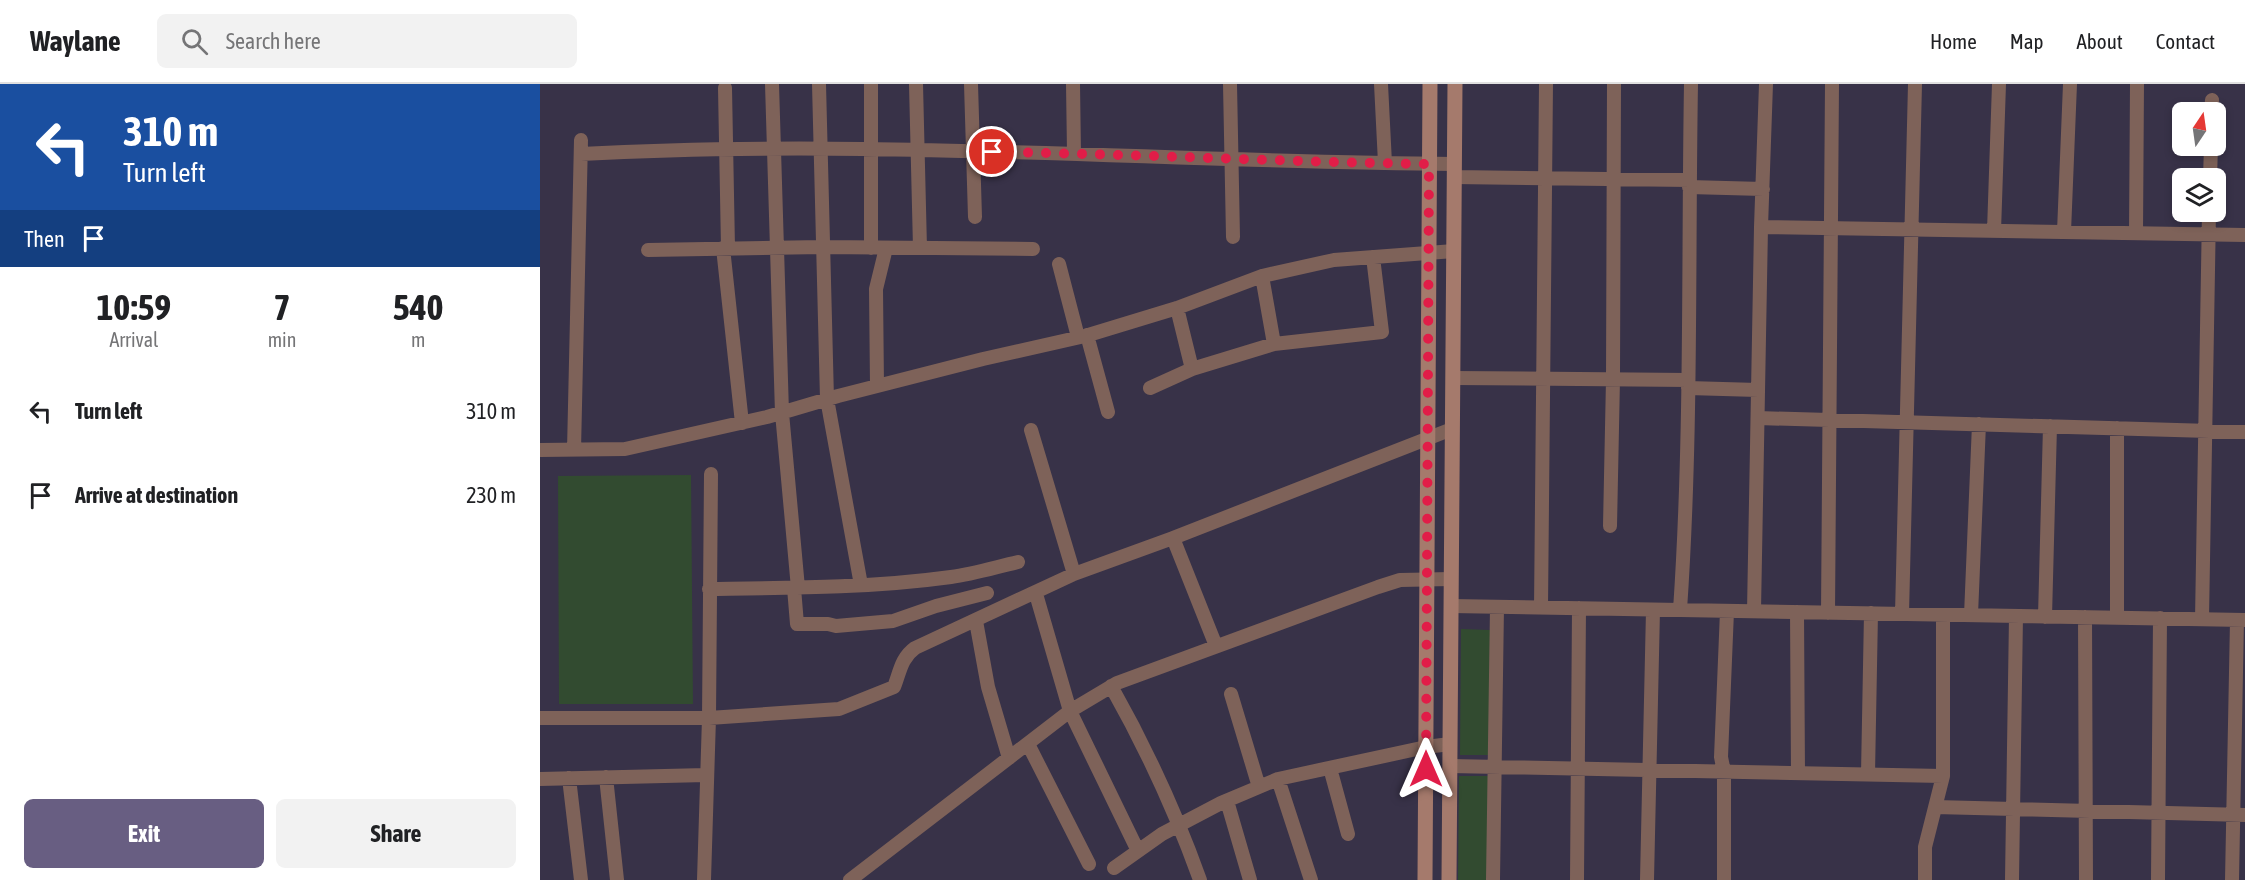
<!DOCTYPE html>
<html lang="en">
<head>
<meta charset="utf-8">
<style>
	body { margin:0; font-family:"Asap Condensed",sans-serif; background:#f2f2f2; color:#202124; height:100vh; display:flex; flex-direction:column; font-size:22px; white-space:nowrap }
	* { box-sizing:border-box; margin:0 }
	p { font-size:20px; color:#757577 }
	.icon { flex:none; width:33px; height:33px; fill:none; stroke:currentColor; stroke-width:2; stroke-linecap:round; stroke-linejoin:round }
	.map { position:relative; flex:1; overflow:hidden }
	.details { display:flex; flex-direction:column; background:#fff; width:540px }
	.details>* { flex:none }
	.hud { background:#1a4fa0; color:#fff; overflow:hidden }
	.needle { width:39px; rotate:13deg }
	.controls { position:absolute; left:1632px; top:18px; display:grid; gap:12px }
	.controls a { display:grid; place-items:center; width:54px; height:54px; border-radius:9px; background:#fff; box-shadow:0 3px 9px #0003; font-size:30px }
	.pin { position:absolute; display:grid; place-items:center; width:51px; height:51px; color:#fff; margin:-26px; border:3px solid #fff; border-radius:50%; box-shadow:0 2px 6px #0007 }
	.me { position:absolute; width:66px; margin:-33px; rotate:0deg; stroke-linejoin:round; filter:drop-shadow(0 0 4px #0008) }
	.turn { display:flex; align-items:center; gap:21px; height:126px; padding:0 24px; font-size:27px }
	.turn .icon { width:78px; height:78px; stroke-width:2.5 }
	.turn b { display:block; font-size:42px; line-height:51px }
	.then { display:flex; align-items:center; height:57px; padding:0 24px; background:#0003; gap:12px; font-size:22px }
	.eta { display:flex; justify-content:space-evenly; align-items:center; height:102px; text-align:center }
	.eta b { font-size:36px; font-weight:700; line-height:42px }
	.primary-button { display:flex; gap:12px; margin-top:auto; padding:12px 24px }
	.primary-button a { flex:1; height:69px; border-radius:9px; background:#685e82; color:#fff; font-size:24px; font-weight:700; line-height:69px; text-align:center }
	.primary-button a+a { background:#f2f2f2; color:#202124 }
	ul { padding:0; list-style:none }
	li { display:flex; align-items:center; gap:18px; height:84px; padding:0 24px }
	li div { flex:1 }
	li b { display:block; font-size:22px }
	li em { font-style:normal }
	header { display:flex; align-items:center; gap:36px; box-sizing:border-box; height:84px; padding:0 30px; background:#fff; border-bottom:2px solid #e0e0e0 }
	header strong { font-size:28px }
	nav { display:flex; gap:33px; margin-inline-start:auto; font-size:21px }
	.search { width:420px; height:54px; background:#f2f2f2; display:flex; align-items:center; gap:15px; box-sizing:border-box; padding:0 21px; border-radius:9px; color:#757577; font-size:22px }
	main { display:flex; flex:1; min-height:0 }
	.map>svg:first-child { display:block }
</style>
</head>
<body>
<header>
<strong>Waylane</strong>
<div class="search"><svg class="icon" aria-label="search" viewBox="0 0 24 24"><circle cx="10" cy="10" r="6"/><path d="M15 15l6 6"/></svg>Search here</div>
<nav><a>Home</a><a>Map</a><a>About</a><a>Contact</a></nav>
</header>
<main>
<section class="details">
<div class="hud">
<div class="turn"><svg class="icon" aria-label="left" viewBox="0 0 24 24"><path d="M17 20v-9H6M10 6l-5 5 5 5"/></svg><div><b>310 m</b>Turn left</div></div>
<div class="then">Then<svg class="icon" aria-label="arrive" viewBox="0 0 24 24"><path d="M6 21V4h12l-3 4 3 4H6"/></svg></div>
</div>
<div class="eta">
<div><b>10:59</b><p>Arrival</p></div>
<div><b>7</b><p>min</p></div>
<div><b>540</b><p>m</p></div>
</div>
<ul>
<li><svg class="icon" aria-label="left" viewBox="0 0 24 24"><path d="M17 20v-9H6M10 6l-5 5 5 5"/></svg><div><b>Turn left</b></div><em>310 m</em></li>
<li><svg class="icon" aria-label="arrive" viewBox="0 0 24 24"><path d="M6 21V4h12l-3 4 3 4H6"/></svg><div><b>Arrive at destination</b></div><em>230 m</em></li>
</ul>
<div class="primary-button"><a>Exit</a><a>Share</a></div>
</section>
<div class="map">
<svg width="1705" height="796" viewBox="0 0 1705 796">
	<rect width="100%" height="100%" fill="#383248"/>
	<path fill="#324b30" d="M151,391L153,620H19L18,392Z
		M921,545L950,546L949,671H920Z
		M919,692H948V796H918Z"/>
	<g fill="none" stroke-linecap="round" stroke-linejoin="round">
		<path stroke="#7e6259" stroke-width="14" d="M232,0L242,329L258,504
			M279,0L287,315L321,501
			M376,0L380,164
			M431,0L435,133
			M533,0L534,69
			M690,0L693,153
			M841,0L845,79
			M185,4L188,164
			M1671,28L1672,16
			M41,70C332,54 623,78 914,80
			M914,93L1150,96
			M1670,94L1671,62
			M1149,103L1223,105
			M1221,143L1705,151
			M1454,147L1459,0
			M1524,148L1530,0
			M1596,149L1597,0
			M183,164L202,339
			M331,164V0
			M108,166L282,163L493,165
			M519,180L538,253
			M722,192L734,260
			M637,224L652,285
			M547,251L568,328
			M913,294L1148,296
			M337,302L336,205L346,164
			M610,304L652,285L734,260L842,248L833,173
			M1148,304L1218,306
			M1218,334L1705,348
			M491,346L534,490
			M0,366L85,365L227,333L298,312L443,275L545,252L637,224L722,192L794,176L914,167
			M34,366L41,56
			M1070,442L1073,295L1074,0
			M633,454L676,562
			M254,504L257,540H288L296,542L353,537L396,522L447,509
			M169,505C249,504 331,504 411,493C433,490 456,483 478,478
			M496,510L530,627L598,767
			M911,522L1705,536
			M1001,524L1006,0
			M1140,526C1152,351 1148,175 1151,0
			M1214,527L1221,143L1226,0
			M1257,528L1258,689
			M1288,529L1292,0
			M1362,530L1375,0
			M1431,531L1439,340
			M1505,533L1510,342
			M1545,533L1546,796
			M1577,534V344
			M1662,535L1669,128
			M436,537L448,603L469,674
			M571,602C606,664 636,729 660,796
			M691,610L719,703
			M0,634H169L299,625L354,603C360,588 361,574 375,564L534,490L633,454L912,345
			M488,660L549,780
			M910,682L1403,692
			M790,684L808,750
			M1328,690L1331,529
			M66,693L77,796
			M29,694L41,796
			M0,695L166,691
			M738,695L771,796
			M687,717L710,796
			M1395,723L1705,731
			M574,784L622,750L681,719L738,695L886,663L910,660
			M164,796L169,634L171,390
			M310,796L530,627L577,599L838,503L860,496L911,495
			M953,796L957,523
			M1037,796L1039,524
			M1107,796L1113,526
			M1184,796V688L1181,673L1187,527
			M1385,796V763L1403,692V531
			M1472,796L1476,532
			M1618,796L1620,534
			M1692,796L1697,536"/>
		<path stroke="#a57a6c" stroke-width="15" d="M885,796L890,0
			M909,796L915,0"/>
	</g>
	<g fill="none" stroke-linecap="round" stroke-linejoin="round">
		<path stroke="#e11d48" stroke-width="10" stroke-dasharray="0 18" d="M452,68C598,70 743,78 889,80L886,685"/>
	</g>
</svg>
<div class="controls">
<a><svg class="needle" viewBox="-14 -14 28 28"><path d="M0-13l5 13h-10z" fill="#e53935"/><path d="M0 13l5-13h-10z" fill="#757577"/></svg></a>
<a><svg class="icon" aria-label="layers" viewBox="0 0 24 24"><path d="M12 4l9 5-9 5-9-5zM3 14l9 5 9-5"/></svg></a>
</div>
<div class="pin" style="left:452px;top:68px;background:#d93025"><svg class="icon" aria-label="arrive" viewBox="0 0 24 24"><path d="M6 21V4h12l-3 4 3 4H6"/></svg></div>
<svg class="me" style="left:886px;top:685px" viewBox="-20 -20 40 40"><path d="M0-17L14 15 0 8-14 15z" fill="#e11d48" stroke="#fff" stroke-width="4"/></svg>
</div>
</main>
</body>
</html>
